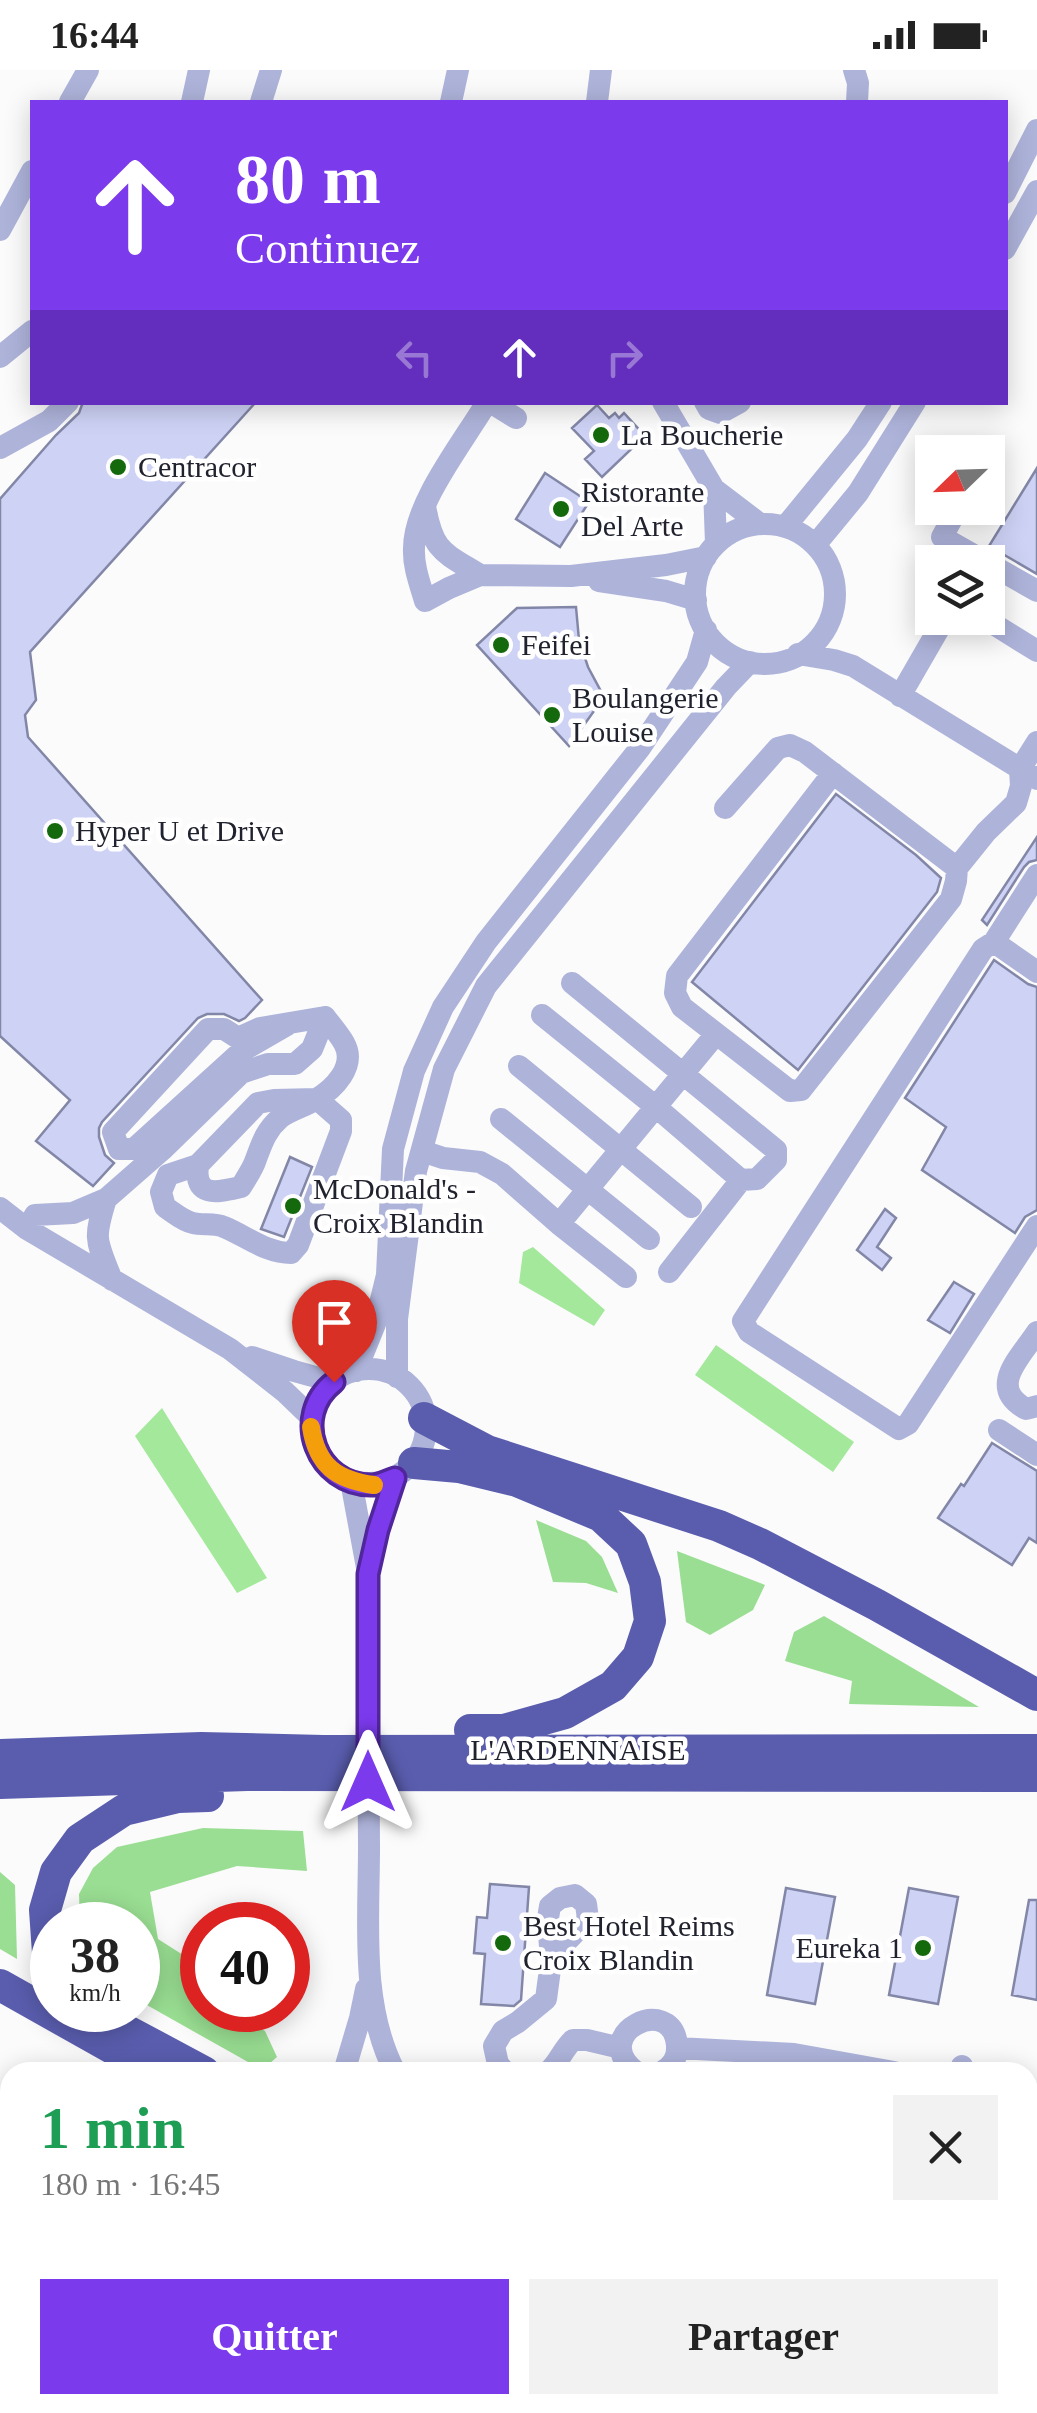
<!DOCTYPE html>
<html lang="fr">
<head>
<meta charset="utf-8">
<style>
	body { margin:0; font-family:"Times New Roman",serif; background:#f2f2f2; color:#222; height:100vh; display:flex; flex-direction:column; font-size:38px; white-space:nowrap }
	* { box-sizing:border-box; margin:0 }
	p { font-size:32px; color:#767676 }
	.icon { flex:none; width:55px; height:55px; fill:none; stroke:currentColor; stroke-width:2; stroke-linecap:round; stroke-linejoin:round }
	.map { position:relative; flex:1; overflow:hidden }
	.sheet { position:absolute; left:0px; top:1992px; width:1038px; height:352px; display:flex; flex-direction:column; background:#fff; border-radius:30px 30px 0 0; box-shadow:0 5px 25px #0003 }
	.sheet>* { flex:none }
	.guide { position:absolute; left:30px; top:30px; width:978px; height:305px; border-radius:0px; box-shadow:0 5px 25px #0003; background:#7c3aed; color:#fff; overflow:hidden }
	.needle { width:65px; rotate:247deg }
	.buttons { position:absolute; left:915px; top:365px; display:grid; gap:20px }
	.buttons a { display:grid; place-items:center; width:90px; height:90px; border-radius:0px; background:#fff; box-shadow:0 5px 25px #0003; font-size:50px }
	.speed { position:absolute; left:30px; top:1832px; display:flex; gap:20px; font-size:50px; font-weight:700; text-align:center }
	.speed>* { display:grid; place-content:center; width:130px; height:130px; border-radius:50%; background:#fff; box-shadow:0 5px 25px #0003; line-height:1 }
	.speed small { font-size:25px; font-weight:400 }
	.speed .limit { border:15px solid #d22; background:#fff; color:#111 }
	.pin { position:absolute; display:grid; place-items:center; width:85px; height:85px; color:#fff; margin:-102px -42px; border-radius:50% 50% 50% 0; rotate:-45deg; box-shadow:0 0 10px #0007 }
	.pin .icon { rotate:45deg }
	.me { position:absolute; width:110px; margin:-55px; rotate:0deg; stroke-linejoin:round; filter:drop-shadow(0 0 8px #0008) }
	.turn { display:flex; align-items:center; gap:35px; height:210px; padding:0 40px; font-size:45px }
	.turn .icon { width:130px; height:130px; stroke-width:2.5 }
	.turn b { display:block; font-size:70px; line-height:85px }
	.lanes { display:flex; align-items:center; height:95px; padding:0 40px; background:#0003; justify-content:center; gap:50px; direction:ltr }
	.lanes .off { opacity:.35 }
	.round { display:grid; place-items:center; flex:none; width:105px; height:105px; border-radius:0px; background:#f2f2f2 }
	.head { display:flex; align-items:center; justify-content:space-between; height:170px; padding:0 40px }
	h1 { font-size:60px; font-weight:700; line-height:75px; color:#1e9e55 }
	.button { display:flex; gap:20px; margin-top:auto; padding:20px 40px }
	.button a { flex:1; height:115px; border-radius:0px; background:#7c3aed; color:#fff; font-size:40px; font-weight:700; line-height:115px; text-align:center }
	.button a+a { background:#f2f2f2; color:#222 }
	.status { display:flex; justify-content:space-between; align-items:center; height:70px; padding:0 50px; background:#fff; direction:ltr }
	.status svg { height:28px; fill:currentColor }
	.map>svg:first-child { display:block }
</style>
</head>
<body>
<div class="status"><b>16:44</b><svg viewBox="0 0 49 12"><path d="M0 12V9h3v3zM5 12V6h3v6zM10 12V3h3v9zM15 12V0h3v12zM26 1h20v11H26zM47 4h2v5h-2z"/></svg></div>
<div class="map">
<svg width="1037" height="2343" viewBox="0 0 1037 2343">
	<rect width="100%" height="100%" fill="#fbfbfb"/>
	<path fill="#99de92" d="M536,1450L586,1471L602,1487L618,1523L586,1513L553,1512Z
		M677,1481L765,1515L753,1540L710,1565L686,1552Z
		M824,1546L979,1637L849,1634L852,1611L785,1591L794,1562Z
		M203,1758L303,1761L307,1801L237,1796L150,1822L158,1869L202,1897V1940H232L265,1961L277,1987L262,2000L138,1930V1855H80L79,1824L93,1798L117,1777Z
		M0,1802L15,1815L17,1889L0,1879Z"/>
	<path fill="#a3e89b" d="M533,1177L605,1240L594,1256L519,1213L523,1182Z
		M716,1275L854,1372L833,1402L695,1305Z
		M162,1338L267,1508L237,1523L135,1366Z"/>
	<path fill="#ced2f5" stroke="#8387a7" stroke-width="2.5" d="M83,332H256L30,582L36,630L25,645L28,667L262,930L245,948L239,951L224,944H207L198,948L102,1052L99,1058V1067L105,1085L114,1093L93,1116L36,1071L70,1030L0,966V429L56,365L79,343Z
		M597,335L609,348L615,343L619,348L624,343L645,366L602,407L585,389L594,381L572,358Z
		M1037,398V504L989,476Z
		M545,403L589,432L560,477L516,449Z
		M576,537L579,570L588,597L604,627L569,676L477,575L517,538Z
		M836,724L916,785L941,808L937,822L798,1000L692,912Z
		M1037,767V790L1029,792L1024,797L987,855L982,850Z
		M994,890L1028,914L1037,917V1140L1025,1147L1015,1163L922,1100L946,1057L905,1028Z
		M290,1087L312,1097L284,1167L261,1159Z
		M885,1139L896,1148L877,1177L891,1188L882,1200L857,1180Z
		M954,1212L974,1224L950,1263L928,1250Z
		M992,1373L1037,1401V1473L1029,1468L1012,1495L938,1448L961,1414L964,1416Z
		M490,1814L529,1817L521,1930L514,1936L481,1934L485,1884L474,1883L477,1847L487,1848Z
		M786,1818L835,1827L815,1934L767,1925Z
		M909,1818L958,1827L938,1934L889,1925Z
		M1029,1830H1037V1930L1012,1925Z"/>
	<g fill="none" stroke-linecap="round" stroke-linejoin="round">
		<path stroke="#aeb3da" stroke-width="22" d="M854,0L858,13L857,32
			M70,32L88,0
			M192,32L199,0
			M261,32L271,0
			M451,32L458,0
			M597,32L601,0
			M1005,123L1037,60
			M0,160L32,101
			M1005,179L1037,121
			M0,287L32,261
			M487,332C464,371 414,433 414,478C413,496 420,514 425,531L449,518L480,505L571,506L666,495L706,487
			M490,332L516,348
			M663,332L714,419L760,454
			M705,332L709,339L720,343L740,332
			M0,378L49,351L68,332
			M714,419L716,473
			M425,436C433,482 443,482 480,505
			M958,438L942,467L1037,521
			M695 524a70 70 0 1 1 140 0a70 70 0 1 1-140 0Z
			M785,457L857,369L881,332
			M816,474L858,423L915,332
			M599,511L666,521L696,530
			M984,548L1037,581
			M798,584L834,590L853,596L1037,709
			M900,626L945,548
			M833,703L677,906L675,923L682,937L790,1021L801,1020L951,829L956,811L957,798L986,762L1016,733L1021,716L1020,699L1037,672
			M725,738L778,678L790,675L805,682L957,798
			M1037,805L994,872L983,879L743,1251L749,1262L899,1359L908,1354L1037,1156
			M994,872L1037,902
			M542,945L656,1037L741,1110L757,1109L776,1090V1080L572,913
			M287,955L242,981L134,1079H119L113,1062L208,959H224L238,968L260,958L325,947
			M519,996L691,1137
			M317,1029L341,1050V1061L298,1175L291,1183C266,1183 246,1166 224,1157C213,1152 203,1156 193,1153C183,1151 173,1142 165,1137L161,1122L168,1105L198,1095L258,1033L274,1030Z
			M501,1049L649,1169
			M422,1081L443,1088L480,1092L502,1104L559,1154L716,964
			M198,1095C194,1129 218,1122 241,1117C246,1108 253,1099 256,1089C262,1073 266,1060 280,1048C290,1040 304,1037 315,1030C334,1019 357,996 344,973C339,964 331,955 325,947
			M106,1129C93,1170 96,1170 112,1210
			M0,1138L27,1159L230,1279L285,1322L313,1349
			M559,1154L626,1207
			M27,1159L35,1145L73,1143L106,1129L162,1080L241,1003L268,994H295L312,979L325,947
			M669,1202L741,1110
			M1037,1262C1020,1288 987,1317 1026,1339L1037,1336
			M252,1287L294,1301L334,1312
			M312 1356a57 57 0 1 1 114 0a57 57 0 1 1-114 0Z
			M356,1301L375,1254L387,1205L393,1079L414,1001L443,937L486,872L640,678L697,592L706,560
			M397,1307V1249L416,1101L444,999L486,916L726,617L750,592
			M999,1360L1037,1385
			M351,1411L368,1503V1613
			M370,1495L378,1460L395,1408
			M369,1778C369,1852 360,1935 395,2002
			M677,1978L794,1984L894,2002
			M344,2002L360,1948L366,1919
			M505,2002L498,1994L494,1976L503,1961L518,1952L546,1929L551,1892L548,1848L550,1836L560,1828L575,1825L586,1834L588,1849L562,1876L551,1892
			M548,2002C559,1993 562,1980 573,1970H587L621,1978
			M636,2002C587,1964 672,1922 677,1975C678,1988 672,1996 662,2002
			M961,2002L962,1996
			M1028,2027L1037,2029
			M1028,2155L1037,2157
			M1028,2233L1037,2235
			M1028,2323L1037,2269
			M1025,2339L1035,2343
			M193,2343L199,2335"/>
		<path stroke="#5a5dae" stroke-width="32" d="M424,1348L487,1381L719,1456L760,1474L877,1535L1037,1625
			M414,1393L459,1397L517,1411L601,1446L631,1474L645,1512L650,1551L638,1587L613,1616L565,1643L504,1660H470
			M0,1685L201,1678L323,1681L1037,1680
			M0,1713L247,1705L1037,1706
			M52,1891L48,1883L45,1840L56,1802L80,1769L124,1740L178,1727L208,1726
			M0,1915L155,2002
			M92,1940L101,1947L204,2002"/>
		<path stroke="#aeb3da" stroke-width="22" d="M368,1613L369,1778"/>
	</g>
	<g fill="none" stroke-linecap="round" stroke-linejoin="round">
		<g stroke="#51269a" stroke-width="25">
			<path id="route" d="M334,1312C290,1346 317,1416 372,1415C379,1415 388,1410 395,1408L378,1460L368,1504V1712"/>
		</g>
		<use href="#route" stroke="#7c3aed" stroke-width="18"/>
		<path stroke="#f59e0b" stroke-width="18" d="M311,1357C317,1396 337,1410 374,1415"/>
	</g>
	<g fill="#14690d" stroke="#fff" stroke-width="4">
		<circle cx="601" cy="365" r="10"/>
		<circle cx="118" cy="397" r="10"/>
		<circle cx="561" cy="439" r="10"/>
		<circle cx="501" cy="575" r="10"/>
		<circle cx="552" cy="645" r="10"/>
		<circle cx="55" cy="761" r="10"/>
		<circle cx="293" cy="1136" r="10"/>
		<circle cx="503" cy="1873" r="10"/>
		<circle cx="923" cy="1878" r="10"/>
	</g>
	<g text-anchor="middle" stroke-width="9" stroke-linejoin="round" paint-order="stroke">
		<g font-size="30" fill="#20222e" stroke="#fff" text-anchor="start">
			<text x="621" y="375">La Boucherie</text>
			<text x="138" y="407">Centracor</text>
			<text x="581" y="432">Ristorante<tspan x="581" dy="34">Del Arte</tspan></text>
			<text x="521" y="585">Feifei</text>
			<text x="572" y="638">Boulangerie<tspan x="572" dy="34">Louise</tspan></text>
			<text x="75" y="771">Hyper U et Drive</text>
			<text x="313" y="1129">McDonald's -<tspan x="313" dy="34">Croix Blandin</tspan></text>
			<text x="523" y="1866">Best Hotel Reims<tspan x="523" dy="34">Croix Blandin</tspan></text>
			<text x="903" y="1888" text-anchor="end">Eureka 1</text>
		</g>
		<g font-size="30" fill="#20222e" stroke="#fff">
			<text x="578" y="1690">L'ARDENNAISE</text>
		</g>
	</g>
</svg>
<div class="buttons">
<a><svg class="needle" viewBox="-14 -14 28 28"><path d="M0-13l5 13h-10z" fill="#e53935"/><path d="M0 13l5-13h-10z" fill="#767676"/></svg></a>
<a><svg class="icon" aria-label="layers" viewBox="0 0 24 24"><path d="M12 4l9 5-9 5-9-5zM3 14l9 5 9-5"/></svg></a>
</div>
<div class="speed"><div>38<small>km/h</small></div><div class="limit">40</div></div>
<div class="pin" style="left:334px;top:1312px;background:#d93025"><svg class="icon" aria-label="arrive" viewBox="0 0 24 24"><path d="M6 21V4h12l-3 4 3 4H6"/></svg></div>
<svg class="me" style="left:368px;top:1712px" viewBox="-20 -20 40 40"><path d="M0-17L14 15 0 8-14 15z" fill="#7c3aed" stroke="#fff" stroke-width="4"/></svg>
<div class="guide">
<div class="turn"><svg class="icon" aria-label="ahead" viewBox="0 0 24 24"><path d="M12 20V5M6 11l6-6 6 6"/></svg><div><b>80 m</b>Continuez</div></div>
<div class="lanes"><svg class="icon off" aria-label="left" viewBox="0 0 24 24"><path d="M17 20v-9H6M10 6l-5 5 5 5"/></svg><svg class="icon" aria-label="ahead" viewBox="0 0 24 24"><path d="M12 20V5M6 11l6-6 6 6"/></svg><svg class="icon off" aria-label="right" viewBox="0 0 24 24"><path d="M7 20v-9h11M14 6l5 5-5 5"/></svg></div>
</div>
<section class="sheet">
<div class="head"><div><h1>1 min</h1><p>180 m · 16:45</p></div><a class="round"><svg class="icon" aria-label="close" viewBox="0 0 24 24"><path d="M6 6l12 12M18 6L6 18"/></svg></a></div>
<div class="button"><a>Quitter</a><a>Partager</a></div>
</section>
</div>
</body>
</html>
